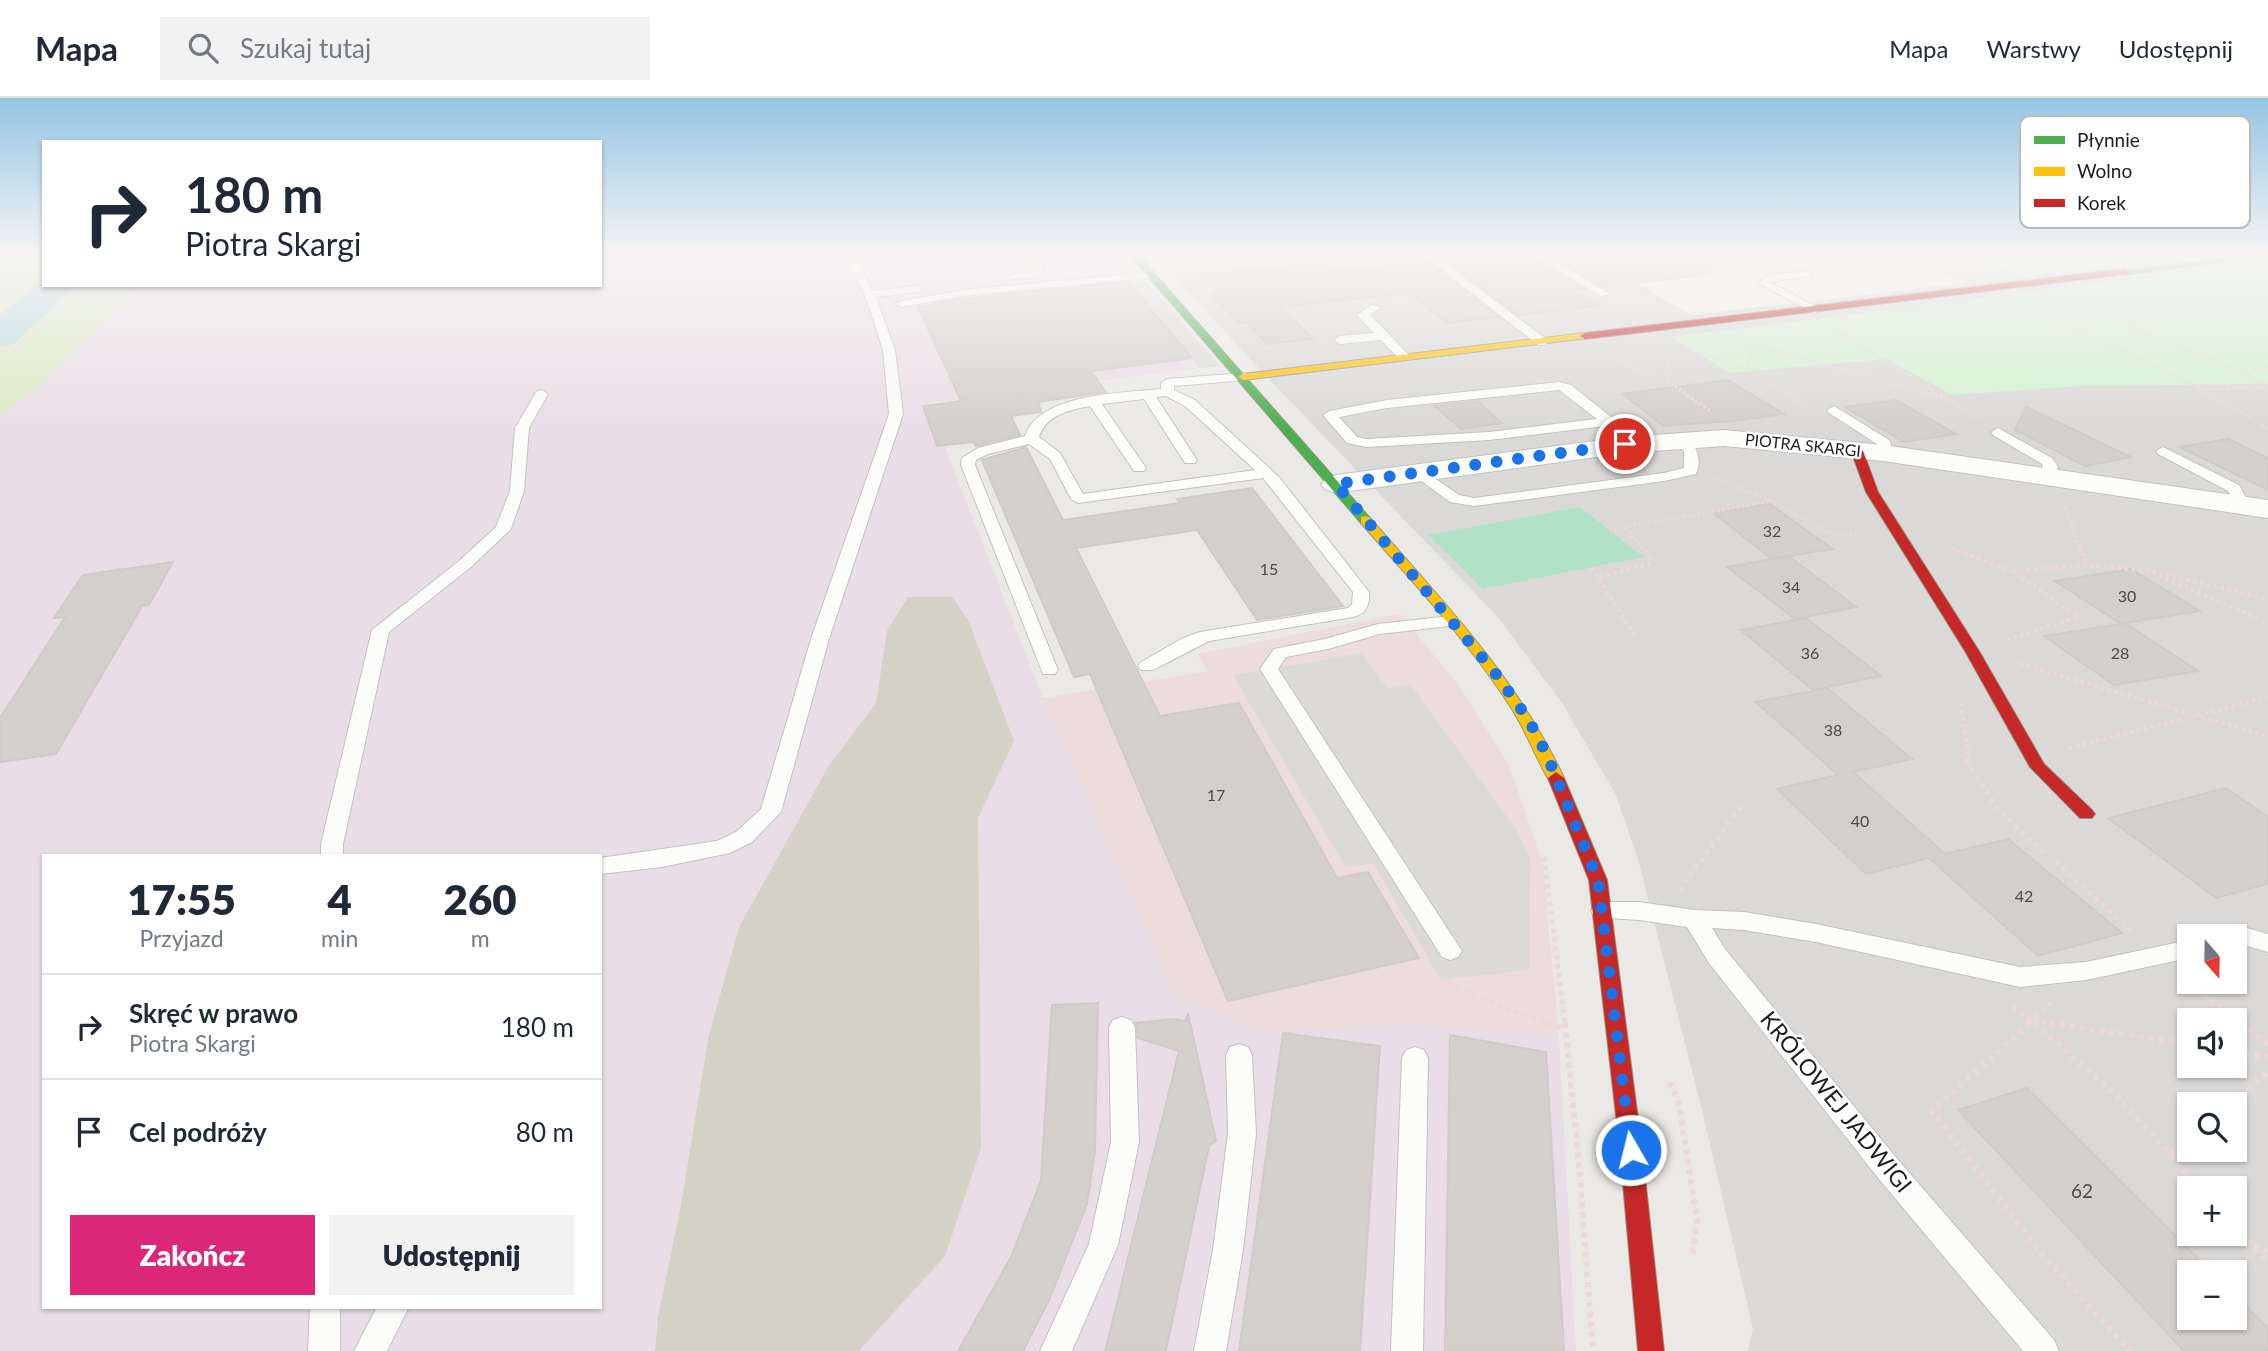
<!DOCTYPE html>
<html lang="pl">
<head>
<meta charset="utf-8">
<style>
	body { margin:0; font-family:Lato,sans-serif; background:#f2f2f3; color:#1f2937; height:100vh; display:flex; flex-direction:column; font-size:26px; white-space:nowrap }
	* { box-sizing:border-box; margin:0 }
	p { font-size:23px; color:#747a83 }
	.icon { flex:none; width:38px; height:38px; fill:none; stroke:currentColor; stroke-width:2; stroke-linecap:round; stroke-linejoin:round }
	.map { position:relative; flex:1; overflow:hidden }
	.sheet { position:absolute; left:42px; top:756px; width:560px; height:455px; display:flex; flex-direction:column; background:#fff; border-radius:0px; box-shadow:0 2px 5px #0004 }
	.sheet>* { flex:none }
	.guide { position:absolute; left:42px; top:42px; width:560px; height:147px; border-radius:0px; box-shadow:0 2px 5px #0004; background:#fff; color:#1f2937; overflow:hidden }
	.needle { width:46px; rotate:160deg }
	.buttons { position:absolute; left:2177px; top:826px; display:grid; gap:14px }
	.buttons a { display:grid; place-items:center; width:70px; height:70px; border-radius:0px; background:#fff; box-shadow:0 2px 5px #0004; font-size:35px }
	.pin { position:absolute; display:grid; place-items:center; width:60px; height:60px; color:#fff; margin:-30px; border:4px solid #fff; border-radius:50%; box-shadow:0 2px 7px #0007 }
	.me { position:absolute; width:77px; margin:-38px; rotate:352deg; stroke-linejoin:round; filter:drop-shadow(0 0 5px #0008) }
	.turn { display:flex; align-items:center; gap:24px; height:147px; padding:0 28px; font-size:32px }
	.turn .icon { width:91px; height:91px; stroke-width:2.5 }
	.turn b { display:block; font-size:49px; line-height:60px }
	.eta { display:flex; justify-content:space-evenly; align-items:center; height:119px; text-align:center }
	.eta b { font-size:42px; font-weight:800; line-height:49px }
	.primary-button { display:flex; gap:14px; margin-top:auto; padding:14px 28px }
	.primary-button a { flex:1; height:80px; border-radius:0px; background:#db2777; color:#fff; font-size:28px; font-weight:800; line-height:80px; text-align:center }
	.primary-button a+a { background:#f2f2f3; color:#1f2937 }
	ul { padding:0; list-style:none }
	li { display:flex; align-items:center; gap:21px; height:105px; padding:0 28px; border-top:2px solid #e0e1e3 }
	li div { flex:1 }
	li b { display:block; font-size:26px }
	li em { font-style:normal }
	header { display:flex; align-items:center; gap:42px; box-sizing:border-box; height:98px; padding:0 35px; background:#fff; border-bottom:2px solid #e0e1e3 }
	header strong { font-size:33px }
	nav { display:flex; gap:38px; margin-inline-start:auto; font-size:24px }
	.search { width:490px; height:63px; background:#f2f2f3; display:flex; align-items:center; gap:18px; box-sizing:border-box; padding:0 24px; border-radius:0px; color:#747a83; font-size:26px }
	.map>svg:first-child { display:block }
</style>
</head>
<body>
<header>
<strong>Mapa</strong>
<div class="search"><svg class="icon" aria-label="search" viewBox="0 0 24 24"><circle cx="10" cy="10" r="6"/><path d="M15 15l6 6"/></svg>Szukaj tutaj</div>
<nav><a>Mapa</a><a>Warstwy</a><a>Udostępnij</a></nav>
</header>
<div class="map">
<svg width="2268" height="1253" viewBox="0 0 2268 1253">
	<rect width="100%" height="100%" fill="#ebe9e6"/>
	<path fill="#dad9d7" fill-rule="evenodd" d="M1154,157H1969L2027,178L2203,157H2268V1253H1748L1753,1230L1704,1020L1638,761L1616,697L1562,605L1497,518L1264,276ZM2189,838H2235V884H2189ZM2189,922H2235V968H2189ZM2189,1006H2235V1052H2189ZM2189,1090H2235V1136H2189ZM2189,1174H2235V1220H2189Z"/>
	<path fill="#eddcdc" d="M1400,516L1460,589L1509,667L1543,766L1559,937L1406,927L1267,935L1176,899L1043,600L1208,573L1197,556Z"/>
	<path fill="#e9dee6" fill-rule="evenodd" d="M600,157H1108L1121,176L1200,270L928,305L1043,600L1176,899L1267,935L1406,927L1559,937L1576,1253H0V318L41,287L140,187H600ZM44,758H600V1209H44Z"/>
	<path fill="#f5f2e0" d="M1586,157H1900L1966,185L1691,217Z"/>
	<path fill="#d4d2c7" d="M908,499H952L969,524L1014,643L978,720L981,1050L945,1158L859,1253H655L658,1219L681,1107L709,937L739,829L828,669L876,605L887,533Z"/>
	<path fill="#dce8c4" d="M0,157H44V187L0,223Z
		M69,187H140L41,287L0,318V248Z"/>
	<path fill="#d4f1d1" d="M1969,157H2203L2027,178Z
		M2268,164V286L2080,288L1952,297L1886,261L1730,275L1671,239Z"/>
	<path fill="#b1e2c8" d="M1580,409L1643,459L1483,491L1428,437Z"/>
	<path fill="#dbdad9" d="M1146,183L1220,268L1200,270L1128,185Z
		M2164,359L2226,391L2212,393L2150,360Z
		M1944,372L2209,410L2231,418L1948,377Z
		M1892,386L2252,436L2259,446L1894,394Z
		M1920,445L1943,449L1964,485L1942,482Z
		M1943,486L1965,491L1998,537L1976,544Z
		M1361,555L1388,591L1410,586L1516,731L1530,760L1529,872L1441,882L1373,765L1346,770L1233,577Z
		M1993,566L2016,569L2059,644L2034,641Z
		M1968,571L2005,627L1975,624Z
		M1980,637L2008,641L2022,668L2103,740L2080,746L1977,660Z
		M1791,1019L1846,1099L1894,1253H1798L1794,1238L1753,1230L1704,1020Z"/>
	<g fill="none" stroke-linecap="round" stroke-linejoin="round">
		<path fill="#b9dbde" fill-rule="evenodd" d="M44,180V187H76L14,246L0,249V217Z"/>
	</g>
	<path fill="#d2cfcc" stroke="#cecac7" stroke-width="2" d="M1500,157H1531L1584,191L1572,192L1598,208L1518,217L1446,162Z
		M1549,157H1711L1712,176L1603,189Z
		M1428,164L1498,219L1447,225L1409,195L1280,209L1313,241L1267,246L1246,224L1239,225L1212,197L1219,196L1201,177L1324,165L1336,174Z
		M1128,184L1192,260L1091,273L1106,294L1038,304L1041,314L1011,318L1020,337L976,348L974,344L937,348L923,308L961,303L918,209L964,201Z
		M1728,282L1784,316L1732,323L1663,328L1623,296Z
		M1896,302L1956,336L1904,344L1845,309Z
		M1477,303L1502,325L1461,331L1435,308Z
		M2026,309L2131,359L2085,368L2015,332Z
		M2228,341L2268,360V392L2179,349Z
		M1026,349L1063,422L1180,405L1177,401L1252,390L1343,508L1257,522L1197,432L1076,450L1160,618L1239,605L1337,780L1368,774L1419,860L1228,903L1090,576L1074,579L982,362Z
		M1770,406L1832,451L1772,461L1713,415Z
		M1788,458L1856,509L1795,521L1727,469Z
		M173,464L149,507L142,508L56,656L0,664V620L65,519L54,520L83,477Z
		M2131,471L2200,513L2125,525L2198,573L2114,587L2044,538L2121,526L2055,483Z
		M1806,520L1881,578L1813,592L1741,532Z
		M1827,590L1912,661L1853,674L1945,756L2008,741L2122,835L2038,858L1929,760L1866,776L1777,691L1838,677L1756,604Z
		M2226,690L2268,719V786L2216,800L2108,720Z
		M1098,905L1095,1053L1087,1106L1050,1200L1023,1253H958L1011,1159L1041,1082L1052,907Z
		M1188,915L1216,1043L1209,1048L1166,1253H1105L1179,953L1138,940L1136,925L1172,921L1186,923Z
		M1283,935L1380,948L1360,1253H1239Z
		M1450,937L1546,954L1564,1253H1445Z
		M2027,990L2212,1174H2189V1220H2235V1197L2268,1230V1253H2184L1958,1012Z"/>
	<g fill="none" stroke-linecap="round" stroke-linejoin="round">
		<g stroke="#c2c1c0" stroke-width="2">
			<path id="lane" d="M844,157H854L873,193L917,188L922,191L917,194L876,199L895,252L903,316L829,541L781,714L752,744L730,755L662,769L600,776V760L717,743L736,734L761,711L811,541L889,316L883,252L865,197Z
				M1028,157H1038L1043,173L1033,179L1006,182V178L1033,170Z
				M1423,157H1434L1546,241V247H1538Z
				M1533,157H1545L1610,196L1601,198Z
				M1808,173L1812,174V178L1770,184L1818,210L1820,212L1814,215L1758,185L1768,177Z
				M1152,174L1157,177L1156,179L964,198L901,209L895,206L901,203L964,192Z
				M1371,207L1381,209L1370,217L1408,256V262H1400L1381,242L1340,246L1334,242L1340,238L1374,235L1357,217Z
				M1243,275L1247,276V282L1174,288V292L1195,302L1279,379L1369,494C1370,507 1366,516 1353,519L1209,543L1153,572H1141L1138,568L1141,564L1183,540L1200,534L1348,510L1352,506L1353,494L1263,380L1078,405L1071,401L1050,361L1029,346L988,356L976,362L975,367L1058,572L1055,576H1043L961,367L962,360L978,350L1025,338C1040,295 1123,295 1161,291V285L1167,281ZM1166,298L1185,308L1255,372L1083,396L1060,355L1039,339C1046,317 1069,312 1090,308L1134,373H1144L1146,370L1102,306L1144,301L1185,365H1195L1197,362L1156,299Z
				M1559,284L1571,287L1641,343V349H1631L1606,328L1489,342L1367,349L1347,345L1323,317L1330,313L1387,302ZM1559,292L1597,321L1489,334L1367,341L1357,339L1339,319L1387,310Z
				M542,292L548,296L529,330L524,393L511,431L471,469L389,534L343,746V758H321V746L372,532L459,463L496,429L510,393L515,330L537,293Z
				M1834,308L1889,342L1891,345L1888,358H1878L1877,346L1829,315L1827,312Z
				M1998,330L2052,360L2058,369L2055,383H2045L2042,366L1993,337L1991,334Z
				M1684,338L1689,339C1697,351 1702,362 1696,376L1664,383L1474,408L1450,404L1412,376L1419,372L1424,373L1459,397L1474,400L1664,375L1684,370V354L1677,342Z
				M2163,349L2239,387L2250,407L2248,410H2238L2228,393L2158,356L2156,353Z
				M1451,518L1460,523L1457,527L1380,536L1328,551L1286,559L1278,571L1458,847L1462,853L1458,859L1450,862L1442,859L1260,571L1274,551L1325,541L1378,526Z
				M1602,804H1639L1694,812L1744,814L1816,826L2020,869L2086,864L2189,842V860L2086,882L2020,889L1816,844L1744,832L1712,830L1725,851L1899,1063L2054,1242L2059,1253H2023L1879,1081L1709,865L1687,829L1639,822L1594,819L1591,813L1594,807Z
				M2247,830L2268,836V854L2247,848L2235,850V838H2225L2227,835Z
				M1122,919L1131,922L1135,929L1139,1044L1118,1147L1072,1253H1040L1089,1146L1111,1044L1109,929L1113,922Z
				M1239,946L1248,949L1252,957L1256,1036L1243,1152L1226,1253H1194L1213,1152L1228,1036L1226,957L1230,949Z
				M1415,949L1424,952L1428,960L1423,1253H1391L1402,960L1406,952Z
				M310,1209H340V1253H308Z
				M377,1209H409L387,1253H354Z"/>
		</g>
		<g stroke="#c2c1c0" stroke-width="2">
			<path id="street" d="M1724,332L1883,347L2268,402V420L1883,363L1724,348L1625,355L1336,395L1326,392L1321,386L1326,380L1336,377L1625,339Z"/>
		</g>
		<g stroke="#95947e" stroke-width="2">
			<path id="fast" d="M1130,157H1138L1369,419V425H1361Z
				M2247,157H2268L2125,177L2121,174Z"/>
		</g>
		<g stroke="#95947e" stroke-width="2">
			<path id="slow" d="M1585,235L1590,238L1588,240L1243,282L1238,279L1243,276Z
				M1365,418L1369,419C1442,502 1517,580 1564,680L1562,684H1550C1535,659 1526,632 1510,608C1467,541 1412,484 1361,425V419Z"/>
		</g>
		<g stroke="#95947e" stroke-width="2">
			<path id="jam" d="M2125,171L2129,174L2128,176L1585,241L1580,238L1585,235Z
				M1857,350L1863,353L1878,394L1979,553L2044,666L2092,712L2095,716L2092,720H2080L2030,669L1965,553L1866,394L1851,353Z
				M1556,674L1564,680L1607,782L1642,1052L1664,1253H1638L1620,1052L1589,782L1548,680Z"/>
		</g>
		<path stroke="#ead9d8" stroke-width="2.5" stroke-dasharray="2 2" stroke-linecap="butt" d="M1289,157L1298,164
			M1905,157L1937,170
			M1952,157L1974,166
			M0,163L9,157
			M1200,172L1189,161L1214,157
			M1186,175L1310,163H1365L1408,159
			M2075,206L2240,273L2268,270
			M2032,210L2200,290
			M1838,234L1930,290
			M1752,246L1908,290
			M1760,248L1751,251L1748,270L1779,290
			M1692,253L1748,270
			M1664,255L1669,261L1667,283
			M1617,262L1667,283L1677,290
			M0,263L25,247L88,187
			M2241,274L2268,287
			M2228,290L2268,289"/>
		<path stroke="#ead9d8" stroke-width="3.5" stroke-dasharray="2.5 2.5" stroke-linecap="butt" d="M1675,288L1710,313
			M1776,288L1810,311
			M1902,288L1950,302
			M1927,288L1980,321
			M2197,288L2268,331
			M2202,291L2268,289
			M1713,379L1772,403L1827,434L1836,437L1859,435
			M2065,409L2083,457
			M1625,430L1650,457
			M1609,432L1771,403
			M1943,447L1968,457"/>
		<path stroke="#ead9d8" stroke-width="4.5" stroke-dasharray="3.5 3.5" stroke-linecap="butt" d="M1964,455L2012,473L2078,519L2006,542
			M2082,455L2087,467
			M1592,469L1636,540
			M2013,473L2087,467L2148,473L2268,501
			M2159,477L2268,525
			M1600,479L1651,465L1649,455
			M2020,566L2268,638
			M1961,605L1968,655L1966,665
			M2069,650L2268,599"/>
		<path stroke="#ead9d8" stroke-width="5" stroke-dasharray="4.5 4.5" stroke-linecap="butt" d="M1966,663L1996,708L2014,727L2133,834
			M1544,759L1565,926
			M1679,792L1742,707
			M1440,881L1501,909L1552,926
			M2190,884L2243,926
			M2013,909L2037,926
			M2033,922L2061,926
			M2028,926L2052,905"/>
		<path stroke="#ead9d8" stroke-width="6" stroke-dasharray="5 5" stroke-linecap="butt" d="M1547,925L1566,931
			M1565,925L1579,1067L1593,1253
			M2030,925L1932,1013L2037,1150L2130,1253
			M2034,925L2112,994L2201,1090
			M2050,925L2189,946
			M2241,925L2268,946
			M2235,953L2268,959
			M1670,984L1679,1006L1697,1123L1692,1158
			M2235,1007L2268,973
			M2170,1055L2189,1048
			M2235,1128L2268,1166
			M2254,1147L2268,1155"/>
		<use href="#lane" fill="#fcfcfb" fill-rule="evenodd"/>
		<use href="#street" fill="#fcfcfb" fill-rule="evenodd"/>
		<use href="#fast" fill="#4caf50" fill-rule="evenodd"/>
		<use href="#slow" fill="#ffc107" fill-rule="evenodd"/>
		<use href="#jam" fill="#c62828" fill-rule="evenodd"/>
	</g>
	<linearGradient id="sky" x2="0" y2="1"><stop stop-color="#95c4e4"/><stop offset="0.47" stop-color="#f6f5f4"/><stop offset="1" stop-color="#f6f5f4" stop-opacity="0"/></linearGradient>
	<rect width="2268" height="332" fill="url(#sky)"/>
	<g fill="none" stroke-linecap="round" stroke-linejoin="round">
		<path stroke="#1a73e8" stroke-width="12" stroke-dasharray="0 21.6" d="M1625,346L1336,386L1496,576L1528,621L1546,655L1598,782L1631,1052"/>
	</g>
	<g text-anchor="middle" stroke-width="5" stroke-linejoin="round" paint-order="stroke">
		<g font-size="16" fill="#1d1d1d" stroke="#fff">
			<text transform="translate(1803 347) rotate(6)" y="6">PIOTRA SKARGI</text>
		</g>
		<g font-size="16" fill="#4a4a49">
			<text x="1772" y="439">32</text>
			<text x="1269" y="477">15</text>
			<text x="1791" y="495">34</text>
			<text x="2127" y="504">30</text>
			<text x="1810" y="561">36</text>
			<text x="2120" y="561">28</text>
			<text x="1833" y="638">38</text>
			<text x="1216" y="703">17</text>
			<text x="1860" y="729">40</text>
			<text x="2024" y="804">42</text>
		</g>
		<g font-size="19" fill="#4a4a49">
			<text x="2082" y="1100">62</text>
		</g>
		<g font-size="23" fill="#1d1d1d" stroke="#fff">
			<text transform="translate(1836 1004) rotate(51)" y="8">KRÓLOWEJ JADWIGI</text>
		</g>
	</g>
	<rect x="2020" y="18" width="230" height="112" rx="10" fill="#fff" stroke="#bbb" stroke-width="2"/>
	<rect x="2034" y="38" width="31" height="8" fill="#4caf50"/>
	<rect x="2034" y="69" width="31" height="9" fill="#ffc107"/>
	<rect x="2034" y="101" width="31" height="8" fill="#c62828"/>
	<g font-size="19" fill="#1d1d1d">
		<text x="2077" y="49">Płynnie</text>
		<text x="2077" y="80">Wolno</text>
		<text x="2077" y="112">Korek</text>
	</g>
</svg>
<div class="buttons">
<a><svg class="needle" viewBox="-14 -14 28 28"><path d="M0-13l5 13h-10z" fill="#e53935"/><path d="M0 13l5-13h-10z" fill="#747a83"/></svg></a>
<a><svg class="icon" aria-label="sound" viewBox="0 0 24 24"><path d="M4 9h4l5-4v14l-5-4H4zM17 9q2 3 0 6"/></svg></a>
<a><svg class="icon" aria-label="search" viewBox="0 0 24 24"><circle cx="10" cy="10" r="6"/><path d="M15 15l6 6"/></svg></a>
<a>+</a>
<a>−</a>
</div>
<div class="pin" style="left:1625px;top:346px;background:#d93025"><svg class="icon" aria-label="arrive" viewBox="0 0 24 24"><path d="M6 21V4h12l-3 4 3 4H6"/></svg></div>
<svg class="me" style="left:1631px;top:1052px" viewBox="-20 -20 40 40"><circle r="17" fill="#1a73e8" stroke="#fff" stroke-width="3"/><path d="M0-11L8 9 0 5-8 9z" fill="#fff"/></svg>
<div class="guide">
<div class="turn"><svg class="icon" aria-label="right" viewBox="0 0 24 24"><path d="M7 20v-9h11M14 6l5 5-5 5"/></svg><div><b>180 m</b>Piotra Skargi</div></div>
</div>
<section class="sheet">
<div class="eta">
<div><b>17:55</b><p>Przyjazd</p></div>
<div><b>4</b><p>min</p></div>
<div><b>260</b><p>m</p></div>
</div>
<ul>
<li><svg class="icon" aria-label="right" viewBox="0 0 24 24"><path d="M7 20v-9h11M14 6l5 5-5 5"/></svg><div><b>Skręć w prawo</b><p>Piotra Skargi</p></div><em>180 m</em></li>
<li><svg class="icon" aria-label="arrive" viewBox="0 0 24 24"><path d="M6 21V4h12l-3 4 3 4H6"/></svg><div><b>Cel podróży</b></div><em>80 m</em></li>
</ul>
<div class="primary-button"><a>Zakończ</a><a>Udostępnij</a></div>
</section>
</div>
</body>
</html>
